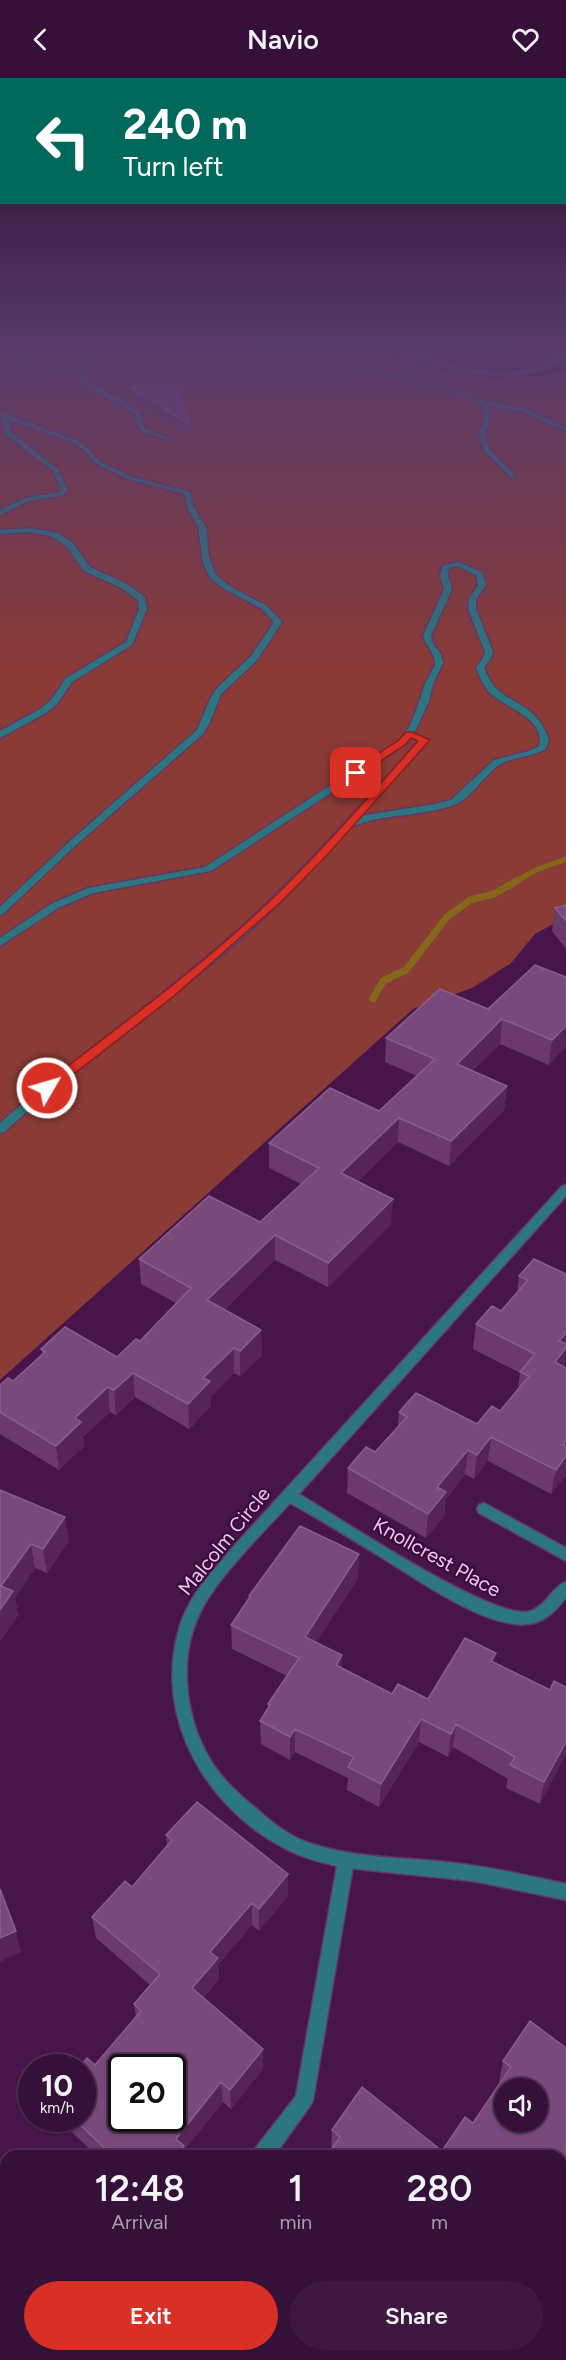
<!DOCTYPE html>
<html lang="en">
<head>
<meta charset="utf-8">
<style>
	body { margin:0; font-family:Figtree,sans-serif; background:#3d1940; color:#f1f3f6; height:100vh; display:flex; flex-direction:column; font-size:22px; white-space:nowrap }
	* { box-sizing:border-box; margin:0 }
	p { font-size:20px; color:#aa9dae }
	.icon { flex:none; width:33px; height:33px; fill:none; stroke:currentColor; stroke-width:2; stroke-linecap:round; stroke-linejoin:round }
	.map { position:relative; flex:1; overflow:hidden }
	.drawer { position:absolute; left:0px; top:2072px; width:567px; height:212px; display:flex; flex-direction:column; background:#351038; border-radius:18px 18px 0 0; box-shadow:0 2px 4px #0004,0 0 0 2px #4f3053 }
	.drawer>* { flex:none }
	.guide { position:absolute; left:0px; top:0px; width:567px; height:126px; box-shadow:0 2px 4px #0004,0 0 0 2px #4f3053; background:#00695c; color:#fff; overflow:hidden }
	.fabs { position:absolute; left:494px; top:2000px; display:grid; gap:12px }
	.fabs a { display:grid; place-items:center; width:54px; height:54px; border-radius:50%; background:#351038; box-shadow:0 2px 4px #0004,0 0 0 2px #4f3053; font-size:30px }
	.speed { position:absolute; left:18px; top:1976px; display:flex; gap:12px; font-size:30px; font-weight:700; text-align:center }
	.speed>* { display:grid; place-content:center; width:78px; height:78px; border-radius:50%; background:#351038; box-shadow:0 2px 4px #0004,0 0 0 2px #4f3053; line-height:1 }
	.speed small { font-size:15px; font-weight:400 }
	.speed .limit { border:3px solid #111; border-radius:9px; background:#fff; color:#111 }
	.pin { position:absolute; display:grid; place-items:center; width:51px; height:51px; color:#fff; margin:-26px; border-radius:12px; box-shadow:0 3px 9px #0006 }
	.me { position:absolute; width:66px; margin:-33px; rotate:52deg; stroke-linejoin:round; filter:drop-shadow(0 0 4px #0008) }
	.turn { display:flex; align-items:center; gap:21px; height:126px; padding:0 24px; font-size:27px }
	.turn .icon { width:78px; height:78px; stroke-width:2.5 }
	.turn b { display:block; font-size:42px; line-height:51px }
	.eta { display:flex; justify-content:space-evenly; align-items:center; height:102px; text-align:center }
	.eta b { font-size:36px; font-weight:600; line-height:42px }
	.action { display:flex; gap:12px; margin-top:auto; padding:12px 24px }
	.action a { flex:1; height:69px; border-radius:36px; background:#d93025; color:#fff; font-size:24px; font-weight:600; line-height:69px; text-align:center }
	.action a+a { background:#3d1940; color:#f1f3f6 }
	header { display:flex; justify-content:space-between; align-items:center; height:78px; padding:0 24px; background:#351038; font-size:27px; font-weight:600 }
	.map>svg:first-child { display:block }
</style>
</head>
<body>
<header><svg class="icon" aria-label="back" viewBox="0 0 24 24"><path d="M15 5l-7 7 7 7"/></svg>Navio<svg class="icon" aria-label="heart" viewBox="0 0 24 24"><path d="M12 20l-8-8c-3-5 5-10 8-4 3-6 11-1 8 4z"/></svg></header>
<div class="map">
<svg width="566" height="2282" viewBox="0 0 566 2282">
	<rect width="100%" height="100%" fill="#47154a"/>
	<path fill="#8a3b36" d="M0,274H366L426,289L491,300L542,298L566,292V839L535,856L511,885L472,910L413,931L0,1302Z"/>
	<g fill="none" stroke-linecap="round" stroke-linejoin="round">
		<path stroke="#85671b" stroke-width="5" d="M515,804L536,792L566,781"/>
		<path stroke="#85671b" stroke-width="7" d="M373,921L383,903L406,892L447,839L470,822L494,816L518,802"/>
		<g stroke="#643667" stroke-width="3">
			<path id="lane" d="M72,274L105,276L122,274L100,283L83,296C98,317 127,318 143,339L142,346L145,351L171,361V363L141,353L136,346L137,339C121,320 87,319 78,295L0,281V277L80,292L99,279Z
				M278,274H288L439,308L484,323L524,330L566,349V353L520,333L488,328C493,342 486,344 486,356C485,374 506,386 516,398L511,399L485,374L479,357L485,337L482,328L476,323L435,310Z
				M0,334L76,362L89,371L99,383L132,399L190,414L195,431L206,449L209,479L216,497L231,509L267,528L282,544L257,582L221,616L210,644L203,656L75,768L3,836L0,837V829L69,764L197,652L210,621L217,610L251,578L274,544L262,531L226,512L210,500L203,485L198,449L188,431L185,416L128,401L95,385L85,373L72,364L9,342L10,354L58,391L67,411L64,417L29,423L0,437V432L25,420L59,414L61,411L53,393L5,356Z
				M31,450L58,455L73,465L90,489L127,506L145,519L147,531L132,567L72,604L57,626L46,635L0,660V653L40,631L51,622L66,600L126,564L139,531L138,522L121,510L84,493L67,469L53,459L31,454L0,456V452Z
				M458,484L482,494L486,507L476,521V531L493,574L492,578L484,590C497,622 513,617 534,637C541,644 545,652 549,661L546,671C532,679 509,680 499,687C485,697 470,721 454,727C421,739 384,735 351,749C314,789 277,830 235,866C160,931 79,988 4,1054L0,1055V1045C75,980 156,924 230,859C299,798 358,730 419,663L411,660L406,666L211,793L93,815L58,830L0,868V860L51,826L88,810L205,789L400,662C414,646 418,625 425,606C428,599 435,591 435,584C435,575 425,567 423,558L444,511L440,498L442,488ZM457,488L476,497L478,507L469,521L468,531L485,574L484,578L476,590C480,599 483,608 490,615C505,630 546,640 539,668L529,673L494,682L451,722L435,726L360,738L429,662L414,656L429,623L433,606L443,585L441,576L433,566L431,558L452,511L448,498L449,490Z
				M484,1425L566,1470V1483L479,1435L477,1431L479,1427Z
				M346,1774L352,1776L354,1782L313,2022L310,2028L274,2078H253L255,2071L296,2018L338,1782L340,1776Z
				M302,2277H326L328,2282H304Z"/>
		</g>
		<g stroke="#643667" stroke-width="3">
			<path id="street" d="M394,274H403C446,286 501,305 545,287C553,285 559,279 566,276V281C524,306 475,297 430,285C418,282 404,280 394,274Z
				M566,1107V1118L299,1416C337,1438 495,1545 531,1533C546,1528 552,1509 566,1504V1520C556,1532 545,1544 529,1546C488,1552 416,1501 381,1479C351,1461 321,1442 290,1425C262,1456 216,1500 199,1537C176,1585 187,1652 218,1693C229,1708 243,1720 257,1731C271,1744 288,1757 306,1764C353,1781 405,1779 454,1785C492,1789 529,1798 566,1806V1822L473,1803L347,1790C326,1786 305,1781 286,1771C207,1731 153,1640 179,1551C188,1518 213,1493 234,1468L562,1108Z"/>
		</g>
		<path stroke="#9e77a0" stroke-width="5" stroke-dasharray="4.5 4.5" stroke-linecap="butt" d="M0,2236L6,2239
			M85,2277L96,2282"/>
		<use href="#lane" fill="#2c777f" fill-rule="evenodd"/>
		<use href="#street" fill="#2c777f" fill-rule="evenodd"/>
	</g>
	<path fill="#6b396c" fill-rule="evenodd" d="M130,309L190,347L191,357L130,319Z
		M566,827V871L552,853L555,830Z
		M566,899L549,987L500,966L472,993L507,1008L504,1032L449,1088L398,1064L357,1104L391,1146L328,1209L275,1182L224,1232L261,1252L262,1277L240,1298L234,1295L211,1318V1328L189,1351L135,1319L116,1337L110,1334L83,1359L84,1368L59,1392L0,1356V1307L13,1303L42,1277L41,1271L117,1279L140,1263L176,1225L141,1206L139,1181L260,1144L301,1106L269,1090V1065L379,1033L417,998L385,984L386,960L488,931Z
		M534,1181L565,1289L566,1397L551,1416L488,1383L474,1401L465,1396L446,1421L444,1438L426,1460L347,1415L348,1390L375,1374L398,1349L399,1334L477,1346L500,1333L518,1312L520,1295L473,1271L476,1246L501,1233L517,1214L519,1198Z
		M0,1412L69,1463L47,1495L35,1490L15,1520L18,1537L0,1563Z
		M359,1476L358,1500L316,1565L341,1590L392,1616L428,1621L494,1585L550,1612L566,1609L540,1726L506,1710L508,1701L453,1669L448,1679L419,1664L379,1729L347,1712L348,1700L295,1674L290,1682L261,1666L260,1643L268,1630V1626L287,1598L232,1571L231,1547L249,1521V1518Z
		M166,1757L288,1818L259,1853L252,1847L218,1887L219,1901L203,1920L263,1971V1991L231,2031L223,2024L185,2071V2078H97L57,2040H82L95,1987L136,1939L134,1926L150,1907L96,1860L92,1839L132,1809L167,1767Z
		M530,1943L566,1970V2159L561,2168V2078H327L331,2071L332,2052L362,2009L442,2073L465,2039L473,2045L501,2004L499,2003L503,1983ZM504,2010H537V2043H504Z"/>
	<path fill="#572459" d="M502,941L500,966L455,1010L457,986Z
		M566,948V969L549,987L552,962Z
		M507,1008L504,1032L449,1088L451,1063Z
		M399,1040L398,1064L340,1120L341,1095Z
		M393,1121L391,1146L328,1209V1185Z
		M275,1157V1182L208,1247L207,1222Z
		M261,1252L262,1277L240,1298V1273Z
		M566,1255V1281L564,1292L555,1284L559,1263Z
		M234,1270V1295L211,1318V1328L189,1351L188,1326L203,1300Z
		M133,1295L135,1319L116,1337L114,1312Z
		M108,1309L110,1334L83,1359L84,1368L59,1392L56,1368L75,1340Z
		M491,1359L488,1383L474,1401L477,1377Z
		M566,1362V1397L551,1416L556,1392L563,1366Z
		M468,1372L465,1396L446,1421L444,1438L426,1460L428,1436L437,1409Z
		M65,1439L69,1463L47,1495L43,1471Z
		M31,1466L35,1490L15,1520L18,1537L0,1563V1532L1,1508Z
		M359,1476L358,1500L304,1583L305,1559Z
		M496,1575L492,1599L491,1583Z
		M342,1577L341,1601L336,1587Z
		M421,1641L419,1664L379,1729L381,1706Z
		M456,1646L453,1669L448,1679L451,1656Z
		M295,1651V1674L290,1682V1659Z
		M566,1664V1677L540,1726L544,1704Z
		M288,1796V1818L259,1853V1831Z
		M252,1825V1847L218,1887L219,1901L193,1931L192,1910L210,1874Z
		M16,1853L21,1874L0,1884V1860Z
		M263,1971V1991L231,2031L230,2012Z
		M221,2004L223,2024L185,2071V2078H177L176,2061Z
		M566,2152V2159L561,2168V2160Z"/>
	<path fill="#78497a" stroke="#8a5d8c" stroke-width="1.5" fill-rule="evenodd" d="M164,306L176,309L190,347L130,309Z
		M566,827V843L555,830Z
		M535,887L566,899V948L552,962L502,941L457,986L507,1008L451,1063L399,1040L341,1095L393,1121L328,1185L275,1157L207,1222L261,1252L240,1273L234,1270L203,1300L210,1303L188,1326L133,1295L114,1312L108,1309L75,1340L81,1344L56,1368L0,1334V1307L8,1300L13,1303L45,1274L41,1271L65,1249L117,1279L136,1261L140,1263L191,1210L139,1181L209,1118L260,1144L319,1090L269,1065L330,1010L379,1033L435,981L386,960L440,911L488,931Z
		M534,1181L566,1196V1255L559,1263L566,1266V1270L555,1284L566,1290V1362L563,1366L566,1368V1378L556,1392L491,1359L477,1377L468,1372L437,1409L446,1414L428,1436L348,1390L366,1369L375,1374L407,1339L399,1334L416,1315L477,1346L492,1328L500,1333L529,1298L520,1294L535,1276L476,1246L492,1228L501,1233L528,1202L519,1198Z
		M0,1412L65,1439L43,1471L31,1466L1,1508L13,1513L0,1532Z
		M300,1448L359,1476L305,1559L342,1577L336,1587L392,1616L398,1606L428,1621L465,1560L496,1575L491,1583L550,1612L554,1603L566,1609V1664L544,1704L510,1687L515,1679L456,1646L451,1656L421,1641L381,1706L348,1689L354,1679L295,1651L290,1659L260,1643L270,1627L268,1626L299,1580L231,1547L250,1519L249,1518Z
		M197,1724L288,1796L259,1831L252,1825L210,1874L218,1880L192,1910L263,1971L230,2012L221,2004L176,2061L184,2068L177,2078H113L73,2040H82V1989H79L87,1980L95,1987L141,1933L134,1926L160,1896L92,1839L125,1803L132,1809L172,1762L166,1757ZM122,1989H172V2040H122Z
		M0,1811L16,1853L0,1860Z
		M530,1943L566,1970V2152L561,2160V2078H327L340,2059L332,2052L362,2009L442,2073L465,2039L473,2045L511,1989L503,1983ZM504,2010H537V2043H504Z"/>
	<linearGradient id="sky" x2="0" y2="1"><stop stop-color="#270c29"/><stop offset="0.46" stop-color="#583b6b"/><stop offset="1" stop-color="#583b6b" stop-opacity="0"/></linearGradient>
	<rect width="566" height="593" fill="url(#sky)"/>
	<path fill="#d93025" stroke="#8d1f18" stroke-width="1.5" d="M406,654H413L430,662L328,776L282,823L174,918L52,1013H43L41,1010L43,1007C122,946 204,887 276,817C326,768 372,715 418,663L411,660L406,666L360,697H352V693L399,662Z"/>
	<g text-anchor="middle" stroke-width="4.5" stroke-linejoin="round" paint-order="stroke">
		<g font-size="20" fill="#eaccea" stroke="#3c093f">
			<text transform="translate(224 1463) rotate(-51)" y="7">Malcolm Circle</text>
			<text transform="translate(437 1479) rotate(29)" y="7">Knollcrest Place</text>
		</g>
	</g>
</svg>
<div class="fabs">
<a><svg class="icon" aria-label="sound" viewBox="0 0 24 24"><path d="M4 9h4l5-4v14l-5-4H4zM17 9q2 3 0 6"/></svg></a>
</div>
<div class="speed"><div>10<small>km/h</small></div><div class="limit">20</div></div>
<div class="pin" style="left:356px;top:695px;background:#d93025"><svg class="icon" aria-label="arrive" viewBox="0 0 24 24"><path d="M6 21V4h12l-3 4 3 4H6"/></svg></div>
<svg class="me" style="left:47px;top:1010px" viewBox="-20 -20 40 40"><circle r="17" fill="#d93025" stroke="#fff" stroke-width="3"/><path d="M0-11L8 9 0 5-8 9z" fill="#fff"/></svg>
<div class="guide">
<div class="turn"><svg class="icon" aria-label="left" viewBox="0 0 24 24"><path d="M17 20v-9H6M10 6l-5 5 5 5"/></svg><div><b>240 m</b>Turn left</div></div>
</div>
<section class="drawer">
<div class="eta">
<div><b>12:48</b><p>Arrival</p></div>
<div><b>1</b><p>min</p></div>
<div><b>280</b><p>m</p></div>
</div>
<div class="action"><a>Exit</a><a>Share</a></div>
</section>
</div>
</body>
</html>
